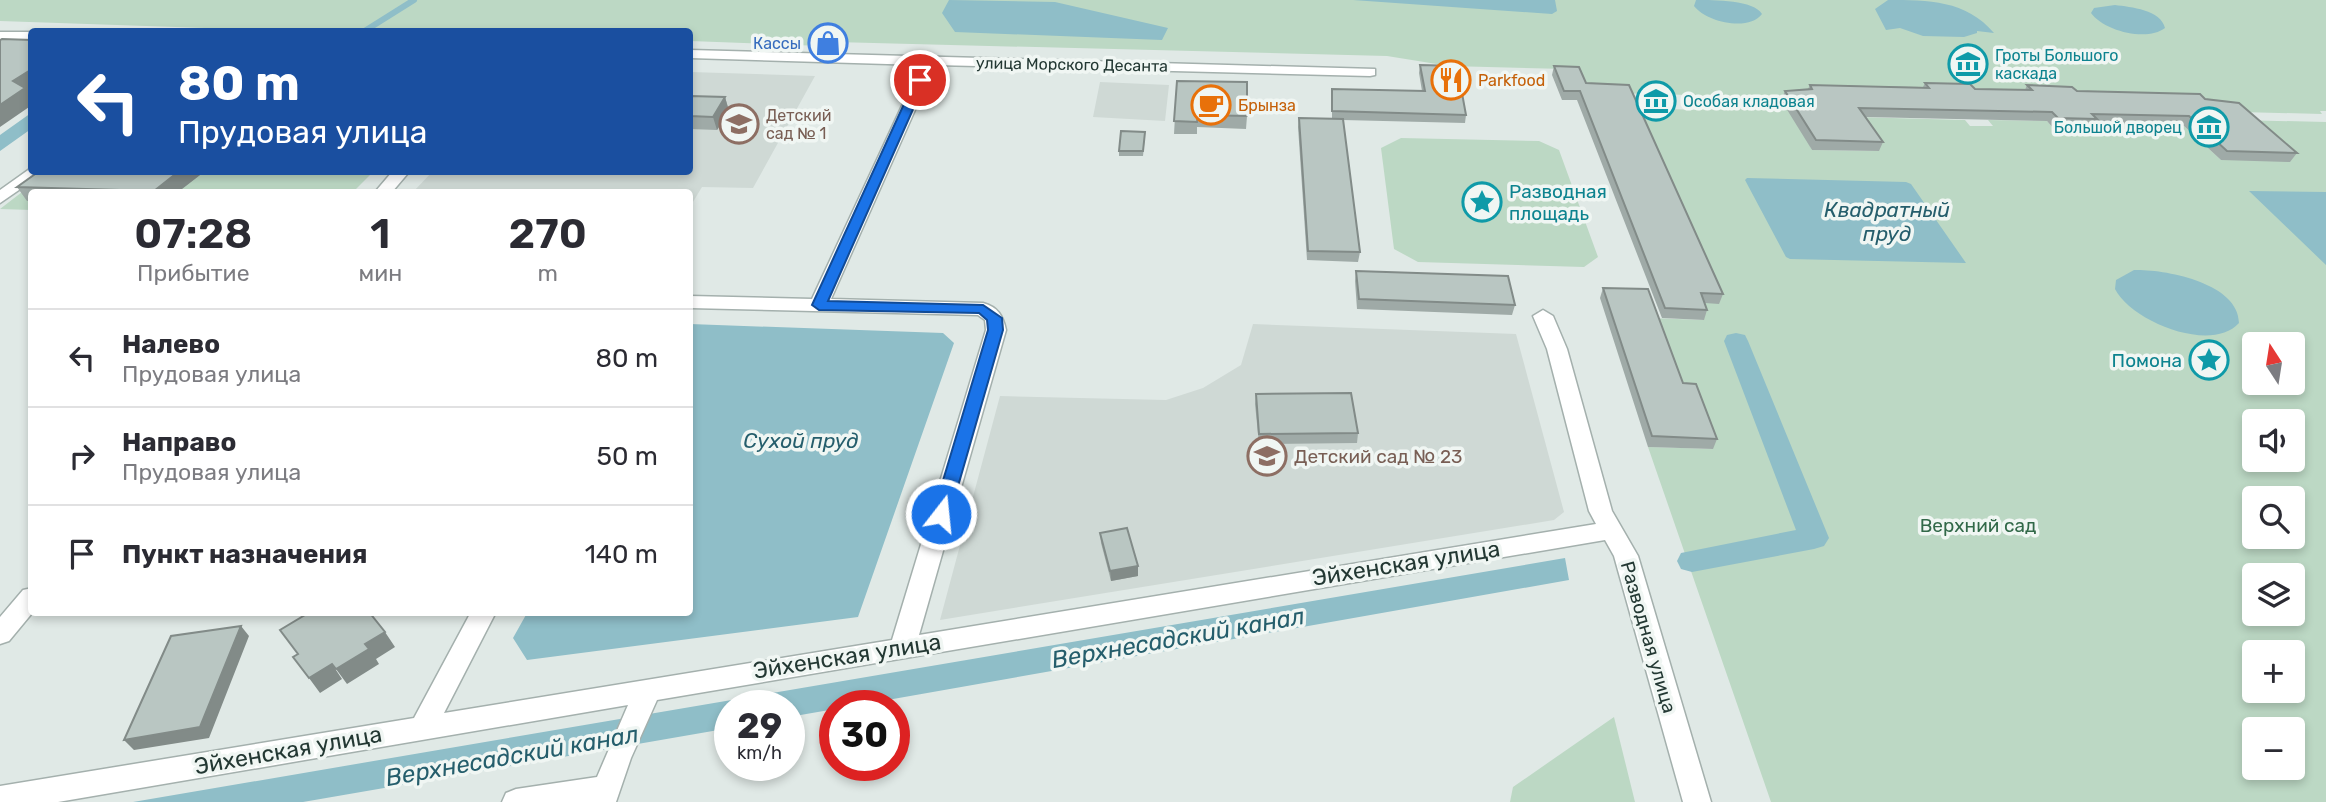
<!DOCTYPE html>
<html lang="ru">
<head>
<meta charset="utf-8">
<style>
	body { margin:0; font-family:Rubik,sans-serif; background:#f2f2f3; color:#2b2b33; height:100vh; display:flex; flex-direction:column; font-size:26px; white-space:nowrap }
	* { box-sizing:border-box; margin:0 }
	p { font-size:23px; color:#7c7c81 }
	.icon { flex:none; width:38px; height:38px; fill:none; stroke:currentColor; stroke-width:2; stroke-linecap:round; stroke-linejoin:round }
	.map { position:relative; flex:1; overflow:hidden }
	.sheet { position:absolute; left:28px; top:189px; width:665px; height:427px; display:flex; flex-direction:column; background:#fff; border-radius:7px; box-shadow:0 4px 10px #0003 }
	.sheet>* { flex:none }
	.top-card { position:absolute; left:28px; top:28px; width:665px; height:147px; border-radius:7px; box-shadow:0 4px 10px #0003; background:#1a4fa0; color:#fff; overflow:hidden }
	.needle { width:46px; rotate:348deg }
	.tools { position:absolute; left:2242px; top:332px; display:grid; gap:14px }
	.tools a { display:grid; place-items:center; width:63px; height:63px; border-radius:7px; background:#fff; box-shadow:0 4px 10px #0003; font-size:35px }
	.speed { position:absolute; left:714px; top:690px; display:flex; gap:14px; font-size:35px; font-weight:700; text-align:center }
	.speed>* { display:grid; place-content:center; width:91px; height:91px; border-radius:50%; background:#fff; box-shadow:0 4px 10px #0003; line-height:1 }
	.speed small { font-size:18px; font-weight:400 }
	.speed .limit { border:10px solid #d22; background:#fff; color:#111 }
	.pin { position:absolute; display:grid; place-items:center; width:60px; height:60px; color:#fff; margin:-30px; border:4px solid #fff; border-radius:50%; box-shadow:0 2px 7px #0007 }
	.me { position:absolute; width:77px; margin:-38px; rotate:16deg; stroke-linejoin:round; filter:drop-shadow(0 0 5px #0008) }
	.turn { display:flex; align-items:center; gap:24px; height:147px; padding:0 35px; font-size:32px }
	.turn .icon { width:91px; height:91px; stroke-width:2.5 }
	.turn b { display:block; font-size:49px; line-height:60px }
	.eta { display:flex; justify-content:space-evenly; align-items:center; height:119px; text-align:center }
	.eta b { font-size:42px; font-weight:600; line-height:49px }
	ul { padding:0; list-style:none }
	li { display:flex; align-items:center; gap:21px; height:98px; padding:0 35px; border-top:2px solid #e1e1e2 }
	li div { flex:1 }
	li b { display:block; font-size:26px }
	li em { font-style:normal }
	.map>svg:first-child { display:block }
</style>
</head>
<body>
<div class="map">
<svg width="2326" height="802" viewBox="0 0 2326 802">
	<rect width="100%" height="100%" fill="#e0e9e6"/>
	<path fill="#cfd9d5" d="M690,72L815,76L753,188L702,187L690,207V192H413L432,172H690Z
		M1100,82L1169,85L1165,121L1093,117Z
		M1253,324L1516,334L1564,512L1554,520L940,620L1000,396L1166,400L1203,388L1241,365Z"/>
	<path fill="#bcd8c4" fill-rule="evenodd" d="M0,0H2326V111H2320L2322,114L1696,98L1694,95C1649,94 1625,89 1581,104L1566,69L1449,66L1387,56L835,42L832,46H821L690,41V32H326L0,21Z
		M1701,107L1791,109L1812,150L1879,151L1855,117L1965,120L1970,126H1993L1988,120L2047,121L2053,128L2091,129L2087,123L2184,126L2221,160L2236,120L2326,122V802H1771L1648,447L1713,449L1679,394L1651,318L1703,320L1632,108L1702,110ZM2254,345H2292V383H2254ZM2254,422H2292V460H2254ZM2254,499H2292V537H2254ZM2254,576H2292V614H2254ZM2254,653H2292V691H2254ZM2254,730H2292V768H2254Z
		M1401,138L1539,141L1559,150L1598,257L1584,267L1418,262L1394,249L1381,148Z
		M48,172H373L353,192H32L31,210L0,209Z
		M1614,717L1635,802H1510L1513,787Z"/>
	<path fill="#8fbec8" d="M949,0L1055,2L1168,28L1162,40L955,32L942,13Z
		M1353,0H1555L1557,11L1552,14Z
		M1696,0C1715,0 1754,0 1762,14C1749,32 1706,22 1694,6Z
		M1888,0C1928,0 1966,0 1994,33L1977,31V33L1964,37L1923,36L1900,28L1886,30L1875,9Z
		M2115,5C2131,7 2161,10 2165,28C2147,42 2104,31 2091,13L2094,8Z
		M31,113V129L0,151V135Z
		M1747,178L1906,182L1911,184L1966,263L1790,259L1786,257L1745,180Z
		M2249,191L2326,192V265Z
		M2134,270C2165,269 2239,283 2239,323C2211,354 2131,321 2115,289L2116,280Z
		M690,324L943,333L954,343L858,617L527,660L513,638L527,613L690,612Z
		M1565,558L1569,580L859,705H835V709L789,717V705H730V728L303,802H133Z"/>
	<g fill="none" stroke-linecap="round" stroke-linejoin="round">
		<path stroke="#8fbec8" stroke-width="6" d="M363,32L414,0"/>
		<path fill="#8fbec8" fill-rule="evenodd" d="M1736,333L1745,335L1748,341L1829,538L1824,546L1814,549L1692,572L1681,569L1677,561L1681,553L1796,530L1724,341L1727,335Z"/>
		<g stroke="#a4b0ad" stroke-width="3">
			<path id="minor" d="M0,32H32V40H0Z
				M690,50L1375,69V75L1370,76L935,65L831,299L983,303C998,307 1003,316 1006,330L919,635L1596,524L1589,511L1547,349L1533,316L1543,310L1553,316L1567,349L1612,511L1638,556L1711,802H1683L1614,556L1605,540L657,700L631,758L616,802H502L506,793L516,789L597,777L628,705L58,802H0V786L414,718L471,612H496L444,713L892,640L986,330L985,320L978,315L690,308V296L812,299L921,65L690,58Z
				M31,168L32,172H45L0,203V190Z
				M392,172H409L392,192H375Z
				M32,588L33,612L9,641L0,644V617L23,590Z"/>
		</g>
		<use href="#minor" fill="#fff" fill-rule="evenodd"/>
	</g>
	<path fill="#9faaa7" d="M1420,65L1466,115L1465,123L1343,120L1360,252L1358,262L1307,260L1298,127L1299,118H1332V89L1422,91L1419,73Z
		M1554,66L1586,83L1723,294L1719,304L1705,303L1707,310L1704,320L1662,318L1577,100H1562L1552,75Z
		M1177,81L1247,116L1246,129L1197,127V134H1174Z
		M1925,83L1975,89L2025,90L2027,85L2077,91L2205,99L2297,153L2290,162L2221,160L2184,126L2095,124L2092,129L2053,128L2047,121L1866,117L1883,142L1879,151L1812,150L1781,100L1785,91L1808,89L1810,85L1923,87Z
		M690,96L725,97L729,111L717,130L690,129Z
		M1145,136L1143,156H1119V151Z
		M38,172H198L200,175L178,192H32V201H27L17,187Z
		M1356,271L1515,305L1512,315L1357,309L1355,281Z
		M1603,288L1683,383L1717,439L1713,449L1648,447L1600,298Z
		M1256,394L1358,433L1357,443L1259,444L1255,404Z
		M1100,533L1138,576L1111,581L1101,543Z"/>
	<path fill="#828b88" d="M32,69V89L28,92L32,97V105L0,127V105L13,81Z
		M725,97L729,111L717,130L713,117Z
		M178,172H198L200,175L178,192H155L154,191Z
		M1138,566V576L1111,581L1110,571Z
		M241,626L249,636L209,738L134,750L124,740Z
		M385,632L395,647L376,659L379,664L347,684L336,669L365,644Z
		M332,664L342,679L320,693L309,678Z"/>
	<path fill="#b9c6c2" stroke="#828b88" stroke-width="2" d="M2,39L32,40V69L13,81L25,88L0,105V40Z
		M1420,65L1457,66L1466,115L1332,111V89L1425,91Z
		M1554,66L1579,67L1586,83L1629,85L1723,294L1701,293L1707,310L1665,308L1580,91H1564Z
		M1177,81L1247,82V116L1198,115L1197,122L1174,121Z
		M1925,83L1970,84L1975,89L2032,90L2027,85L2072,87L2077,91L2200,94L2205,99L2239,103L2297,153L2227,151L2189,116L2092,114L2097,119L2058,118L2052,112L1859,108L1883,142L1816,140L1785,91L1812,89L1810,85L1929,88Z
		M690,96L725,97L713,117L690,116Z
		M1299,118L1343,119L1360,252L1308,251Z
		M1121,131L1145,132L1143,151H1119Z
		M38,172H178L154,191L17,187Z
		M1356,271L1508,276L1515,305L1359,299Z
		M1603,288L1648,289L1683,383L1696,384L1717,439L1652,436Z
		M1351,393L1358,433L1259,434L1256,394Z
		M1127,528L1138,566L1110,571L1100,533Z
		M310,612H369L385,632L365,644L369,649L336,669L332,664L309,678L293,657L298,654L280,630Z
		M241,626L200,727L124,740L171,636Z"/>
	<path fill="#1a73e8" stroke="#114b97" stroke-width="2" d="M920,76L926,80L828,301L983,305L1002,318L1003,330L950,514L941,521L933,514L988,330L987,320L979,313L819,310L812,305L915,80Z"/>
	<defs>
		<g id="shop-ring" transform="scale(2.0125)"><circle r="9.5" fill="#f0f6f3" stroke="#3f7fe0" stroke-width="1.5"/><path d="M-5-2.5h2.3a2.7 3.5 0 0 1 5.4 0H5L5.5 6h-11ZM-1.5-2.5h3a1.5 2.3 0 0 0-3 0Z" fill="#3f7fe0"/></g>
		<g id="museum-ring" transform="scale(2.0125)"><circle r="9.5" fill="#f0f6f3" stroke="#0f9aa8" stroke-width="1.5"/><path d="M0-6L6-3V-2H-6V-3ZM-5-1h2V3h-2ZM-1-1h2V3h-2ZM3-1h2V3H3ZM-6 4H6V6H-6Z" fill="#0f9aa8"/></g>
		<g id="restaurant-ring" transform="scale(2.0125)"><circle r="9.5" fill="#f0f6f3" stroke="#e8710a" stroke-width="1.5"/><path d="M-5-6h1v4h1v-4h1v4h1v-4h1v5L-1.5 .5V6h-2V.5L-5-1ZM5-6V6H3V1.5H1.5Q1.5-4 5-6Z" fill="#e8710a"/></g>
		<g id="cafe-ring" transform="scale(2.0125)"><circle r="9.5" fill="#f0f6f3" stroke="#e8710a" stroke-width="1.5"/><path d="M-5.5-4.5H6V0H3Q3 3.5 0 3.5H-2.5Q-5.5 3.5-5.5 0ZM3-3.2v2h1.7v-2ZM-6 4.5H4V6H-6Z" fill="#e8710a"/></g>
		<g id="school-ring" transform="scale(2.0125)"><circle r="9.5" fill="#f0f6f3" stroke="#8d6e63" stroke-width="1.5"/><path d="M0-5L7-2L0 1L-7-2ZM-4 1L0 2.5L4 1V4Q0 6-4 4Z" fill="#8d6e63"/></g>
		<g id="sight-ring" transform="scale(2.0125)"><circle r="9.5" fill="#f0f6f3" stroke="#0f9aa8" stroke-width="1.5"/><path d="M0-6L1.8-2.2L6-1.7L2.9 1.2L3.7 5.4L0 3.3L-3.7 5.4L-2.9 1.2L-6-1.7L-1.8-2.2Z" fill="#0f9aa8"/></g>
	</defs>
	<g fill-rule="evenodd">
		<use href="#shop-ring" x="828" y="43"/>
		<use href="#museum-ring" x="1968" y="64"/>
		<use href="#restaurant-ring" x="1451" y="80"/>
		<use href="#museum-ring" x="1656" y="101"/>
		<use href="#cafe-ring" x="1211" y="105"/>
		<use href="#school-ring" x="739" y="124"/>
		<use href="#museum-ring" x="2209" y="127"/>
		<use href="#sight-ring" x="1482" y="202"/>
		<use href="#sight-ring" x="2209" y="360"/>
		<use href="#school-ring" x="1267" y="456"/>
	</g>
	<g text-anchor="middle" stroke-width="7" stroke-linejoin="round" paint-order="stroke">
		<g font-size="16" fill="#366cbe" stroke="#f0f6f3" text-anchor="end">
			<text x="801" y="49">Кассы</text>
		</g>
		<g font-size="16" fill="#0d838f" stroke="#f0f6f3" text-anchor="start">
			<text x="1995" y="61">Гроты Большого<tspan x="1995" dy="18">каскада</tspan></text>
			<text x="1683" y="107">Особая кладовая</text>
			<text x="2182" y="133" text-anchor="end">Большой дворец</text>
		</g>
		<g font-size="16" fill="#233833" stroke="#f0f6f3">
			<text transform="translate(1072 64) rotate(1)" y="6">улица Морского Десанта</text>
		</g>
		<g font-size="16" fill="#c56008" stroke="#f0f6f3" text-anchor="start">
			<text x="1478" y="86">Parkfood</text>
			<text x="1238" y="111">Брынза</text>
		</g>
		<g font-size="16" fill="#785e54" stroke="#f0f6f3" text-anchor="start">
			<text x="766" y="121">Детский<tspan x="766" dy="18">сад № 1</tspan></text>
		</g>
		<g font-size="19" fill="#0d838f" stroke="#f0f6f3" text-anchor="start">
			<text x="1509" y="198">Разводная<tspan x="1509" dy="22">площадь</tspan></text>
			<text x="2182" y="367" text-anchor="end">Помона</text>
		</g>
		<g font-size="19" fill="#785e54" stroke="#f0f6f3" text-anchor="start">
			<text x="1294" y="463">Детский сад № 23</text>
		</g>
		<g font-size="19" fill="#326949" stroke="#f0f6f3">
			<text x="1978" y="532">Верхний сад</text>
		</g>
		<g font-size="19" fill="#233833" stroke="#f0f6f3">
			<text transform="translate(1649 637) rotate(74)" y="7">Разводная улица</text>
		</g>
		<g font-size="21" font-style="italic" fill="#255e6c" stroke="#f0f6f3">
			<text x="1887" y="217">Квадратный<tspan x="1887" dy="24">пруд</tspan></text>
			<text x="801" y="448">Сухой пруд</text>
		</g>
		<g font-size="23" fill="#233833" stroke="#f0f6f3">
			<text transform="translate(1406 563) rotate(-9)" y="8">Эйхенская улица</text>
			<text transform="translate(847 656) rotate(-9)" y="8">Эйхенская улица</text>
			<text transform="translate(288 750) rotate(-10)" y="8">Эйхенская улица</text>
		</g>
		<g font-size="24" font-style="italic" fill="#255e6c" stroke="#f0f6f3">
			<text transform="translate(1178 638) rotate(-10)" y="8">Верхнесадский канал</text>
			<text transform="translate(512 756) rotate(-10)" y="8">Верхнесадский канал</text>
		</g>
	</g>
</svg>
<div class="tools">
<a><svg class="needle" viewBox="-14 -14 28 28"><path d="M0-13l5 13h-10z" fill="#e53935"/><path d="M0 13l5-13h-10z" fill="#7c7c81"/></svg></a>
<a><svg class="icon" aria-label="sound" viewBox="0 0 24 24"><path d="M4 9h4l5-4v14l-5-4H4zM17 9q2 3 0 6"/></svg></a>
<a><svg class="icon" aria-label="search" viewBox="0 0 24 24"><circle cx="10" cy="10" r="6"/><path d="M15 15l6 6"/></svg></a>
<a><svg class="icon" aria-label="layers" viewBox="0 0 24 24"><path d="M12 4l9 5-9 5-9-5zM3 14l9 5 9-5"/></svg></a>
<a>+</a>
<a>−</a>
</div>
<div class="speed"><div>29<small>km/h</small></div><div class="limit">30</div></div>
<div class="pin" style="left:920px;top:80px;background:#d93025"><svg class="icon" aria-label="arrive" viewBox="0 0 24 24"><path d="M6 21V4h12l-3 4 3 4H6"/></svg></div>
<svg class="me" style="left:941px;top:514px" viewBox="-20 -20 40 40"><circle r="17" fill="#1a73e8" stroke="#fff" stroke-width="3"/><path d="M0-11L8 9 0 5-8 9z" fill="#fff"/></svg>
<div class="top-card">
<div class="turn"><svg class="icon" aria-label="left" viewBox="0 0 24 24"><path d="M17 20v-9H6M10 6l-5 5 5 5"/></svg><div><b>80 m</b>Прудовая улица</div></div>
</div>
<section class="sheet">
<div class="eta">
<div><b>07:28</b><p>Прибытие</p></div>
<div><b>1</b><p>мин</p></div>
<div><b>270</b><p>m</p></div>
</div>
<ul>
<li><svg class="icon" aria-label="left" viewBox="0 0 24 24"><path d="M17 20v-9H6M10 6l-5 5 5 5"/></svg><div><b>Налево</b><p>Прудовая улица</p></div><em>80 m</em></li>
<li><svg class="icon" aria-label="right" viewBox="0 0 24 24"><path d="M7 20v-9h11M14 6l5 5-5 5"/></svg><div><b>Направо</b><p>Прудовая улица</p></div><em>50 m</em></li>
<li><svg class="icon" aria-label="arrive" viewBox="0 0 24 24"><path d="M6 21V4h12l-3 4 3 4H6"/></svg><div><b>Пункт назначения</b></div><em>140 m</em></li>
</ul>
</section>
</div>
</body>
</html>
